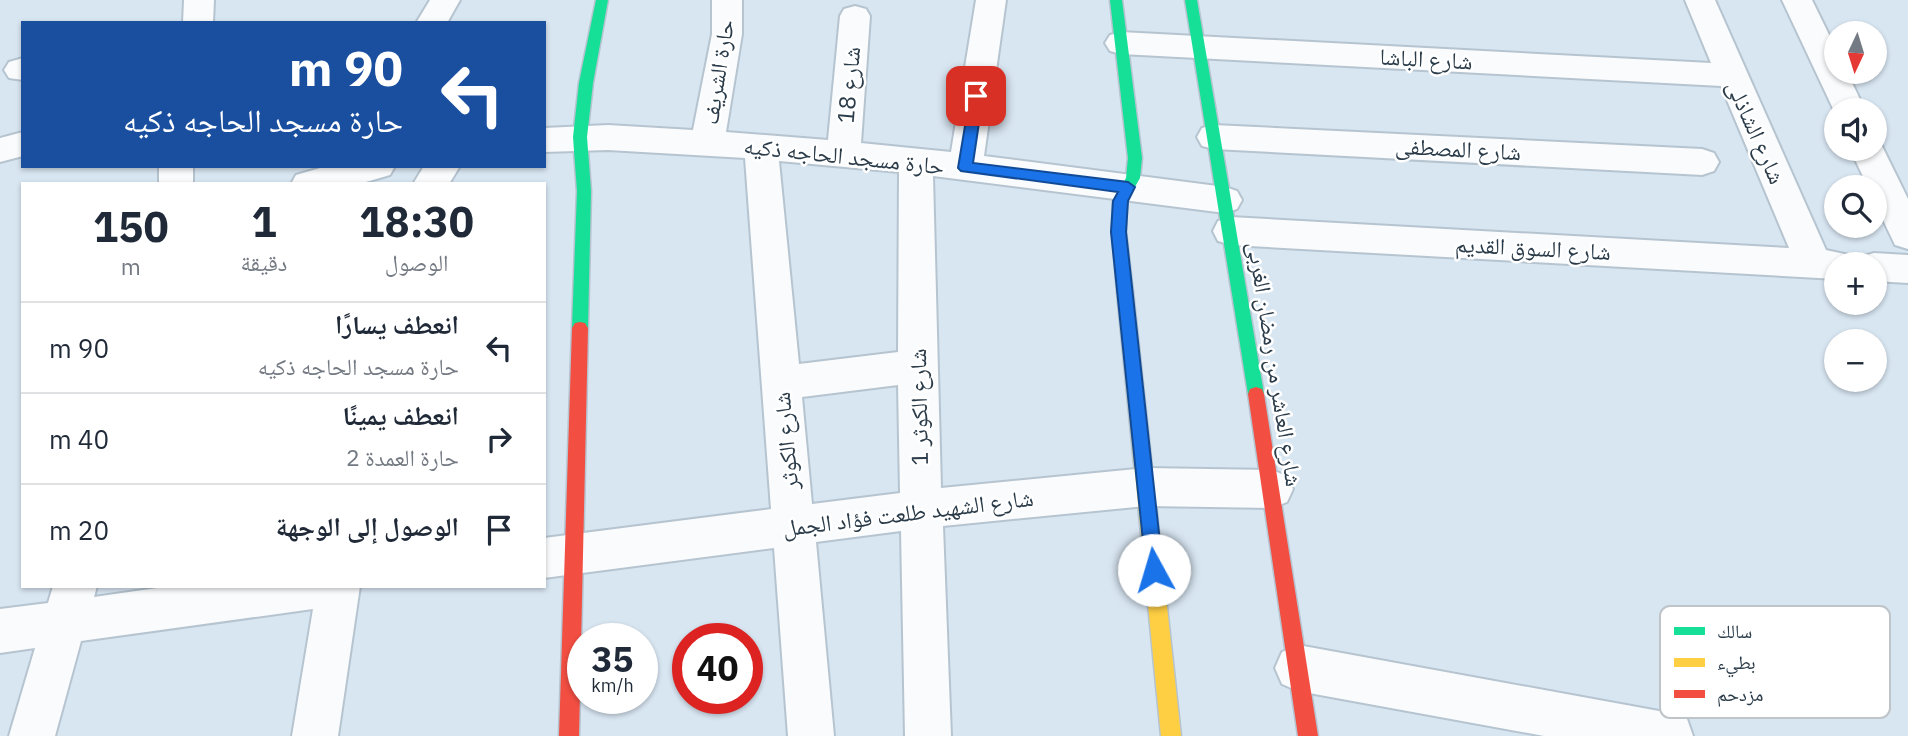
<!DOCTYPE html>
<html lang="ar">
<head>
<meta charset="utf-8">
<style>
	body { margin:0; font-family:"IBM Plex Sans","Noto Naskh Arabic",sans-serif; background:#f6f6f7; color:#1f2937; direction:rtl; height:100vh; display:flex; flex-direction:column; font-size:26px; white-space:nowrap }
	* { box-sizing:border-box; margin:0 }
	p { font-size:23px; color:#747a83 }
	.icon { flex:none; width:38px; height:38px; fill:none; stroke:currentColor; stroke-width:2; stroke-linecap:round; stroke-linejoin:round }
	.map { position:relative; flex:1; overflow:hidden; direction:ltr }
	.details { position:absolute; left:21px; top:182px; width:525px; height:406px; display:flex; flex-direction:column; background:#fff; border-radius:0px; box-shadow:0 2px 5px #0004; direction:rtl }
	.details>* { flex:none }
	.hud { position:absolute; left:21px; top:21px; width:525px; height:147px; border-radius:0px; box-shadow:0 2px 5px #0004; direction:rtl; background:#1a4fa0; color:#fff; overflow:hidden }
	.needle { width:46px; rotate:184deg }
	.tools { position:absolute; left:1824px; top:21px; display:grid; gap:14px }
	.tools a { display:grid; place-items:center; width:63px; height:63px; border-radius:50%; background:#fff; box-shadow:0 2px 5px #0004; font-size:35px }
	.speed { position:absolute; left:567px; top:623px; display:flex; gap:14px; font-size:35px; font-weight:700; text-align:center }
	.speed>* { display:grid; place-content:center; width:91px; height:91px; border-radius:50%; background:#fff; box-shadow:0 2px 5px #0004; line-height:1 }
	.speed small { font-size:18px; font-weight:400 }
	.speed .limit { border:10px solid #d22; background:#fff; color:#111 }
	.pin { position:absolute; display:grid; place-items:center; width:60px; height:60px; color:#fff; margin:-30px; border-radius:14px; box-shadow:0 4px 10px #0006 }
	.me { position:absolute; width:77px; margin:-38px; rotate:354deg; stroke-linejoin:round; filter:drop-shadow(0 0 5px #0008) }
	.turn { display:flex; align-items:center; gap:24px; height:147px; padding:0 28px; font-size:32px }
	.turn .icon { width:91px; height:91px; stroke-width:2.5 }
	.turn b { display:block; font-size:49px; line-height:60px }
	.eta { display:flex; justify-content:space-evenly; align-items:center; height:119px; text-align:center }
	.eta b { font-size:42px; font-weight:700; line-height:49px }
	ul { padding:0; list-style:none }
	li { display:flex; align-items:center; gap:21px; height:91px; padding:0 28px; border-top:2px solid #e0e1e3 }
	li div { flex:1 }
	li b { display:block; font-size:26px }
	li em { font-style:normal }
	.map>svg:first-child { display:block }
</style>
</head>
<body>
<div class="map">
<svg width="1908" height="736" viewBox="0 0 1908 736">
	<rect width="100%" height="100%" fill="#d8e6f2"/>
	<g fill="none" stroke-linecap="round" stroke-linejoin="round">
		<g stroke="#b6c4d0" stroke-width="4">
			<path id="street" d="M184,0H214L213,23H183Z
				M430,0H460L447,23H416Z
				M712,0H742V34L726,132L828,140L840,16L844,9L855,6L866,9L870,16L861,143L951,152L976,0H1006L984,156L1225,187L1237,191L1242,200L1237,209L1225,213L933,176L941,488L1146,468L1272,470L1287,476L1293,489L1287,502L1272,508L1146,506L943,526L951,736H905L901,531L816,542L834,736H788L774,548L544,578V538L771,509L745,158L608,150L544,152V128L608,125L693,130L712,34ZM779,161L899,172L898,352L799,364ZM898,385L900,493L812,504L802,397Z
				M1685,0H1715L1826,250L1849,255L1854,264H1836V279L1231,245L1218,241L1213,231L1218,221L1231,217L1789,248L1721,86L1121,54L1110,51L1105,43L1110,35L1121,32L1711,63Z
				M1782,0H1812L1836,49V72H1847L1865,110H1836V115Z
				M23,58V80L9,78L4,70L9,62Z
				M1214,125L1702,149L1714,153L1719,162L1714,171L1702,175L1214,149L1202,146L1197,137L1202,128Z
				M23,132V156L0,162V138Z
				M1874,139L1879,140L1908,199V249L1895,245L1874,201V187H1868L1850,149H1874Z
				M159,166H193V184H159Z
				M327,166H395L390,175L359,184H291L296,175Z
				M424,166H460L449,184H413Z
				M1874,253L1908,255V283L1874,281V264H1857L1861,257Z
				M53,586H97L94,597L171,586H360L338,736H292L313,609L81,641L55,736H9L35,648L0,653V609L48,603Z
				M1298,645L1670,713L1687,719L1693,736H1544L1298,691L1282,684L1275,668L1282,652Z"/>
		</g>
		<g stroke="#b6c4d0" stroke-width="3">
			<path id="fast" d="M596,0H608L593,83L587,137L591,191L588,328L585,333H575L572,328L577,191L573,137L579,83Z
				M1110,0H1122L1142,158L1140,178L1127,201L1126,232L1133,292L1125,298L1117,292L1112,232L1113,201L1126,178L1128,158Z
				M1185,0H1197L1264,394L1262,399L1256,401L1250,399L1248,394Z"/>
		</g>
		<g stroke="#b6c4d0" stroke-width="3">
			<path id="slow" d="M1125,286L1133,292L1181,736H1161L1117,292Z"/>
		</g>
		<g stroke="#b6c4d0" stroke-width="3">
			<path id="jam" d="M580,322L585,323L588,328L579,736H559L572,328L575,323Z
				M1256,387L1262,389L1264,394L1318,736H1298L1248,394L1250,389Z"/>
		</g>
		<use href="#street" fill="#f9fbfd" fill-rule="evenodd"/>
		<use href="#fast" fill="#16e098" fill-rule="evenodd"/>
		<use href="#slow" fill="#ffcf43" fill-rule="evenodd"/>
		<use href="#jam" fill="#f24e42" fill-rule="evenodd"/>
	</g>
	<path fill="#1a73e8" stroke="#114b97" stroke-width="2" d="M976,91L983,96L973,163L1128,182L1135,187L1128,201L1126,232L1163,570L1161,576L1154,578L1148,576L1146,570L1111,232L1113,201L1118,192L961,171L958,168L970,96Z"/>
	<g text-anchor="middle" stroke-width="5" stroke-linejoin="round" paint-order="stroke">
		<g font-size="23" fill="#2a3b49" stroke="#fff">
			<text transform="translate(1426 59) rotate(3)" y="8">شارع الباشا</text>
			<text transform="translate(718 72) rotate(-81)" y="8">حارة الشريف</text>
			<text transform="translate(849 85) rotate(-85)" y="8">شارع 18</text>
			<text transform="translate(1756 132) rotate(66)" y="8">شارع الشاذلى</text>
			<text transform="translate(1458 149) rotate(3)" y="8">شارع المصطفى</text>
			<text transform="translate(844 156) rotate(6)" y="8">حارة مسجد الحاجه ذكيه</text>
			<text transform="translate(1533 248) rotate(3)" y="8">شارع السوق القديم</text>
			<text transform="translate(1275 364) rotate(81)" y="8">شارع العاشر من رمضان الغربى</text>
			<text transform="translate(919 407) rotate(-91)" y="8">شارع الكوثر 1</text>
			<text transform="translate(786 441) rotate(-95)" y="8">شارع الكوثر</text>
			<text transform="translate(908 513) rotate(-7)" y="8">شارع الشهيد طلعت فؤاد الجمل</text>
		</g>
	</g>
	<rect x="1660" y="606" width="230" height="112" rx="10" fill="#fff" stroke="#bfc4c8" stroke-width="2"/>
	<rect x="1674" y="627" width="31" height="8" fill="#16e098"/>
	<rect x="1674" y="658" width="31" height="9" fill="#ffcf43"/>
	<rect x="1674" y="690" width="31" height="8" fill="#f24e42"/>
	<g font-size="19" fill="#2a3b49">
		<text x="1717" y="638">سالك</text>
		<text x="1717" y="669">بطيء</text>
		<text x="1717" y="701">مزدحم</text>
	</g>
</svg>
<div class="tools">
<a><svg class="needle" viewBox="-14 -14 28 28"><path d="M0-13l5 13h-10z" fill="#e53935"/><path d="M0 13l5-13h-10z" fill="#747a83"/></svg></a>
<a><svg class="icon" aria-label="sound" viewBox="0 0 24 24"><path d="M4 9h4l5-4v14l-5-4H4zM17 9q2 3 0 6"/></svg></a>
<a><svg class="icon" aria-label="search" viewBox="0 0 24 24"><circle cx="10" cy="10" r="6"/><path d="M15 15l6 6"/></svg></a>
<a>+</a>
<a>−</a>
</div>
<div class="speed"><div>35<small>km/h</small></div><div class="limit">40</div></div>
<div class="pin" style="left:976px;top:96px;background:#d93025"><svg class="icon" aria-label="arrive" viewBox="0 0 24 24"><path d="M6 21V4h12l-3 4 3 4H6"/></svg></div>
<svg class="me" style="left:1154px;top:570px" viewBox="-20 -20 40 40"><circle r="19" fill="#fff"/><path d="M0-13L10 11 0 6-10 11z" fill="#1a73e8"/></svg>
<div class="hud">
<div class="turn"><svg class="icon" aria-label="left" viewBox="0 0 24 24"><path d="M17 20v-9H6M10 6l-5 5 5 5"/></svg><div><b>90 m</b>حارة مسجد الحاجه ذكيه</div></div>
</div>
<section class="details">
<div class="eta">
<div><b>18:30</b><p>الوصول</p></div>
<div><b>1</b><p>دقيقة</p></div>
<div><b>150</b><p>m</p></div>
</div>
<ul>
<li><svg class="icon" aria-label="left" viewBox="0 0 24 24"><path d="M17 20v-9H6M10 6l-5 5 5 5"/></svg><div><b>انعطف يسارًا</b><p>حارة مسجد الحاجه ذكيه</p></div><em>90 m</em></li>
<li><svg class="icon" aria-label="right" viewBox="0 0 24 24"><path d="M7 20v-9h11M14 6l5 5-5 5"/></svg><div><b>انعطف يمينًا</b><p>حارة العمدة 2</p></div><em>40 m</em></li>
<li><svg class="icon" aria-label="arrive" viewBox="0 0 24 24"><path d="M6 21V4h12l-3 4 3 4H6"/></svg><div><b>الوصول إلى الوجهة</b></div><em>20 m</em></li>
</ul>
</section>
</div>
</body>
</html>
